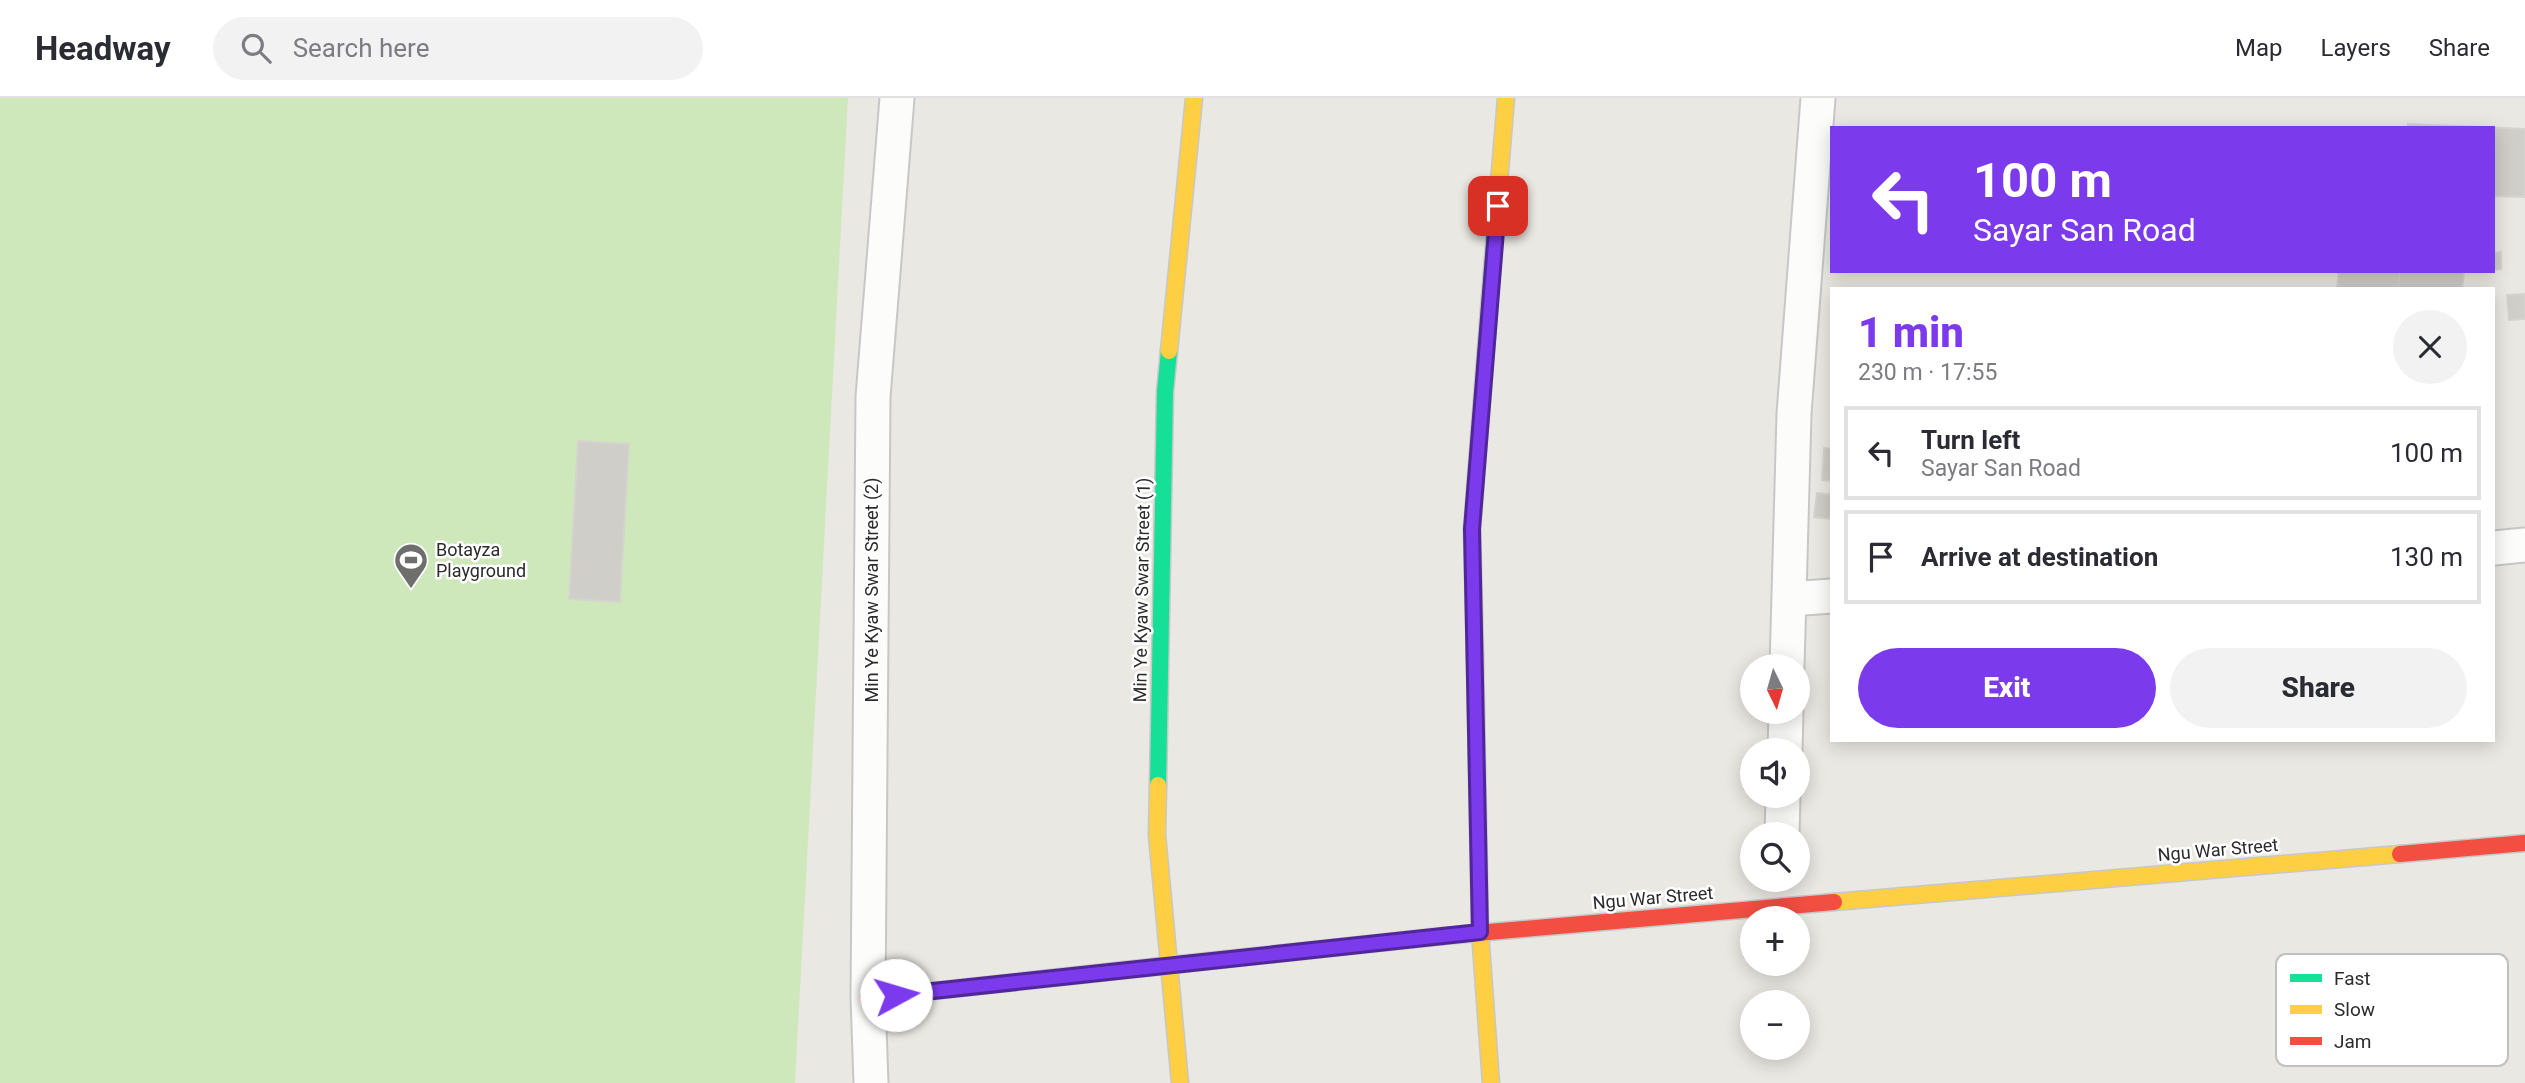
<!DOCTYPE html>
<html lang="en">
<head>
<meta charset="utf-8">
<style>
	body { margin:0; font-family:Roboto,sans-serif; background:#f2f2f3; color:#2b2b33; height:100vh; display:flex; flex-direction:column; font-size:26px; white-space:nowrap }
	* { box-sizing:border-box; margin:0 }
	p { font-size:23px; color:#7c7c81 }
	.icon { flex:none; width:38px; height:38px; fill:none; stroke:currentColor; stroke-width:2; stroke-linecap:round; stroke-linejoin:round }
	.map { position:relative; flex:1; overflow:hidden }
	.drawer { position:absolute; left:1830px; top:189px; width:665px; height:455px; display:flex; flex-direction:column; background:#fff; border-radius:0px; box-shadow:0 4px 18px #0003 }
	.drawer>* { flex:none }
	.banner { position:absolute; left:1830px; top:28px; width:665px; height:147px; border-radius:0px; box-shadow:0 4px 18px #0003; background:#7c3aed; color:#fff; overflow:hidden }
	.needle { width:46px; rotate:175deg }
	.controls { position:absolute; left:1740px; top:556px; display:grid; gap:14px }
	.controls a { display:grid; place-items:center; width:70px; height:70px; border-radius:50%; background:#fff; box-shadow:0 4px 18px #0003; font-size:35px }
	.pin { position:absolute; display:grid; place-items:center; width:60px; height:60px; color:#fff; margin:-30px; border-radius:14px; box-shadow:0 4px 10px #0006 }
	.me { position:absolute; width:77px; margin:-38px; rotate:84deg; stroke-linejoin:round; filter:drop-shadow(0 0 5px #0008) }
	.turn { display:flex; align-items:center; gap:24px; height:147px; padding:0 28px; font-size:32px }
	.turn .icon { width:91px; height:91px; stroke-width:2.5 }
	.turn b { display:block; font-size:49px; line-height:60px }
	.round { display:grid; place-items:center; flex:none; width:74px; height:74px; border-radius:37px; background:#f2f2f3 }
	.head { display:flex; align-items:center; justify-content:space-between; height:119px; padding:0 28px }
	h1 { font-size:42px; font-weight:800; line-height:52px; color:#7c3aed }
	.cta { display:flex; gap:14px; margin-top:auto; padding:14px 28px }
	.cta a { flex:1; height:80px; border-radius:42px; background:#7c3aed; color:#fff; font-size:28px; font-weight:800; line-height:80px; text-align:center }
	.cta a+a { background:#f2f2f3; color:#2b2b33 }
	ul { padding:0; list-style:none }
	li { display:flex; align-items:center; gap:21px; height:94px; margin:0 14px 10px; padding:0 14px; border:4px solid #e1e1e2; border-radius:0px }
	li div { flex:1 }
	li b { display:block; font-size:26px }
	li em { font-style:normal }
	header { display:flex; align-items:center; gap:42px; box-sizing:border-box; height:98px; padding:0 35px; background:#fff; border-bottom:2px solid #e1e1e2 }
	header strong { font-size:33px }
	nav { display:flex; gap:38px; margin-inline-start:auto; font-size:24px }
	.search { width:490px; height:63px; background:#f2f2f3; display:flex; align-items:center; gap:18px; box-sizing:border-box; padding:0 24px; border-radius:38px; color:#7c7c81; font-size:26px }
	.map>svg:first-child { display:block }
</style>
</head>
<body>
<header>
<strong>Headway</strong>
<div class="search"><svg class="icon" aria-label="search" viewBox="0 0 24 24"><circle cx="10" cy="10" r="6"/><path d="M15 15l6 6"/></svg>Search here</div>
<nav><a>Map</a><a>Layers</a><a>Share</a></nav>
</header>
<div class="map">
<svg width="2525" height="985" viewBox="0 0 2525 985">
	<rect width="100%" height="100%" fill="#eae8e2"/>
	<path fill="#cfe8bb" d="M0,0H848L795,985H0Z"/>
	<path fill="#cfcec9" stroke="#d5d4ce" stroke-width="2" d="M2408,26L2525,31V99L2494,98V30H2408Z
		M2501,154V171L2494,172V155Z
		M2339,173H2400L2398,191H2337Z
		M2400,173H2464L2462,191H2398Z
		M2525,196V221L2509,222L2507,197Z
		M578,343L629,346L620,504L569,501Z
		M1824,350L1832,351V383L1822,382Z
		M1817,395L1832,397V421L1814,419Z"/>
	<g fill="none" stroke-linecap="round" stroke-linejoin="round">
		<g stroke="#c8c7c7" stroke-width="37">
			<path id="street" d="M2494,450L2525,447
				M1789,501L1832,498
				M1787,569L1794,316L1818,0
				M1785,653L1786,614
				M1782,737L1783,698
				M871,985L868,900L873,299L897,0"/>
		</g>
		<g stroke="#c8c7c7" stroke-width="19">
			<path id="fast" d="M1475,558L1472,431L1496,121
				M1158,687L1165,294L1169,253
				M1181,866L1443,838"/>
		</g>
		<g stroke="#c8c7c7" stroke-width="19">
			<path id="slow" d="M1496,121L1506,0
				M1169,253L1194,0
				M1475,558L1480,834L1491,985
				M1158,687L1157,737L1180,985
				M1834,804L2400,756"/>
		</g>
		<g stroke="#c8c7c7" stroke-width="19">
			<path id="jam" d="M2400,756L2525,745
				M1443,838L1834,804
				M868,900L1181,866"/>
		</g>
		<use href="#street" stroke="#fcfcfb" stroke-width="33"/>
		<use href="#fast" stroke="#16e098" stroke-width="16"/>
		<use href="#slow" stroke="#ffcf43" stroke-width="16"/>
		<use href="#jam" stroke="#f24e42" stroke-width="16"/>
	</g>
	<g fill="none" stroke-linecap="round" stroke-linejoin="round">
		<g stroke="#51269a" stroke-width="18">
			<path id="route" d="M896,897L1480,834L1472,431L1498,108"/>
		</g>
		<use href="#route" stroke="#7c3aed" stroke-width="12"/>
	</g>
	<defs>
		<g id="stadium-pin" transform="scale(1.75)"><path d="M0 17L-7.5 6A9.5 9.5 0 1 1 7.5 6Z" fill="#6e6e6c" stroke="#fff"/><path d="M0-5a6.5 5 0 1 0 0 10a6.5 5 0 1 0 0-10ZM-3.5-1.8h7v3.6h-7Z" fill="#fff"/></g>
	</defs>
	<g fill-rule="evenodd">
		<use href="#stadium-pin" x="411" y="462"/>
	</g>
	<g text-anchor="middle" stroke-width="5" stroke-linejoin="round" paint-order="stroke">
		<g font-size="18" fill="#2c2c2c" stroke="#fff" text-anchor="start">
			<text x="436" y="458">Botayza<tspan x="436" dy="21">Playground</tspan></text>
		</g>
		<g font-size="18" fill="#2c2c2c" stroke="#fff">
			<text transform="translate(872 492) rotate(-90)" y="6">Min Ye Kyaw Swar Street (2)</text>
			<text transform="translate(1142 492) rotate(-89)" y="6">Min Ye Kyaw Swar Street (1)</text>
			<text transform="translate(2218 752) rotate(-5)" y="6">Ngu War Street</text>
			<text transform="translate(1653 800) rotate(-5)" y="6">Ngu War Street</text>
		</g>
	</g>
	<rect x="2276" y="856" width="232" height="112" rx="10" fill="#fff" stroke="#c0c0c0" stroke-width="2"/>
	<rect x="2290" y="876" width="32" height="8" fill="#16e098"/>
	<rect x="2290" y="907" width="32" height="9" fill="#ffcf43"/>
	<rect x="2290" y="939" width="32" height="8" fill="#f24e42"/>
	<g font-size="19" fill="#2c2c2c">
		<text x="2334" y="887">Fast</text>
		<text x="2334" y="918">Slow</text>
		<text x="2334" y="950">Jam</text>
	</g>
</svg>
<div class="controls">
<a><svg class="needle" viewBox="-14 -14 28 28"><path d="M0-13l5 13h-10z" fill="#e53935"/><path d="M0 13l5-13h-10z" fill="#7c7c81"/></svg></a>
<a><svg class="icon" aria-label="sound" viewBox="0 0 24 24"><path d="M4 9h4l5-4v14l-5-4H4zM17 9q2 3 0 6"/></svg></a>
<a><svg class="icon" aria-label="search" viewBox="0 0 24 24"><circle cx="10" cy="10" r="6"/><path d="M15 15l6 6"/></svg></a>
<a>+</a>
<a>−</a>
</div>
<div class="pin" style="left:1498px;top:108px;background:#d93025"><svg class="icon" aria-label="arrive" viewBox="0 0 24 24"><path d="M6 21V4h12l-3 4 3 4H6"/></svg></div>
<svg class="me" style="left:896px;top:897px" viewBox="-20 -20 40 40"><circle r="19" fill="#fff"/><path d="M0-13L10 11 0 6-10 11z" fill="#7c3aed"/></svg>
<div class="banner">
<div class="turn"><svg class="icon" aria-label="left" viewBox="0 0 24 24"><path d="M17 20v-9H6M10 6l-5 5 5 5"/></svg><div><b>100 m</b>Sayar San Road</div></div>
</div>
<section class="drawer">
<div class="head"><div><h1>1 min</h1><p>230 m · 17:55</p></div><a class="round"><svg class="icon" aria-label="close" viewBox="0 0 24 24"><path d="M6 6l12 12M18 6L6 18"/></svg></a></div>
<ul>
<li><svg class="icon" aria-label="left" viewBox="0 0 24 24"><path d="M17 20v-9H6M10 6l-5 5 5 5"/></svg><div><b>Turn left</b><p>Sayar San Road</p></div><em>100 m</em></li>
<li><svg class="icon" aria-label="arrive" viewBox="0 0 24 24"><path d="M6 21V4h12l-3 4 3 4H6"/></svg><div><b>Arrive at destination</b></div><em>130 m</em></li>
</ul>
<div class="cta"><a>Exit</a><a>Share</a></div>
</section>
</div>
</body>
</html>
